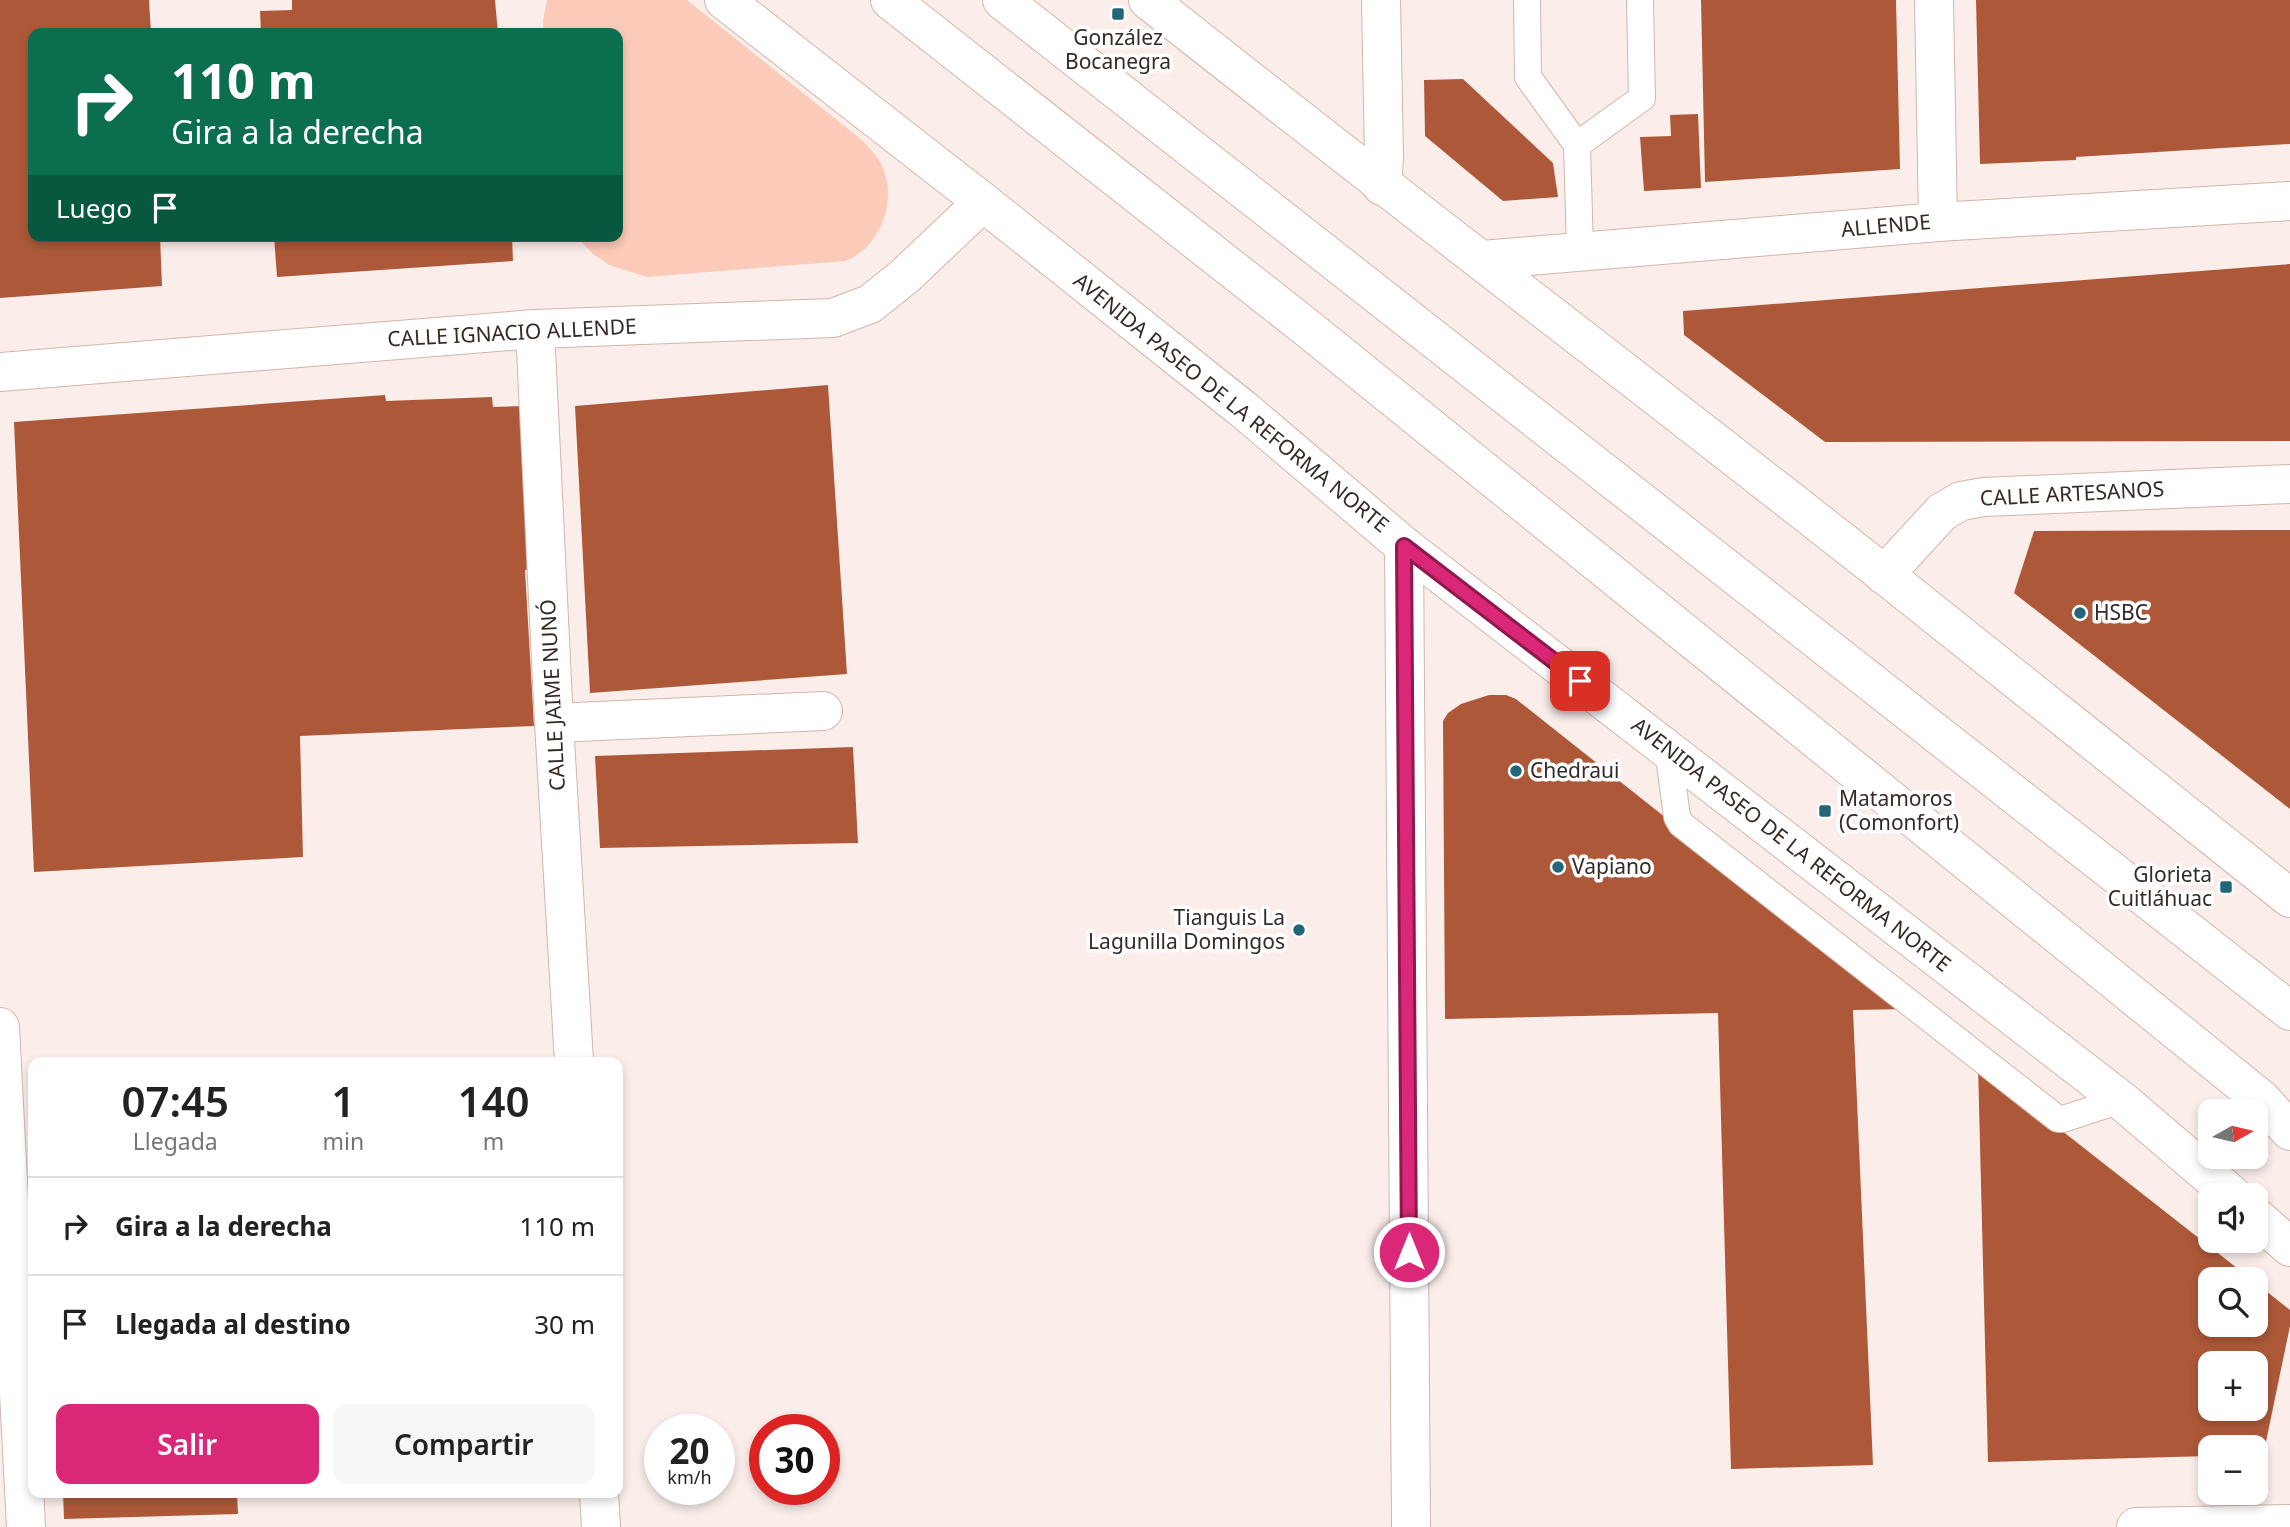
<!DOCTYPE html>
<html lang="es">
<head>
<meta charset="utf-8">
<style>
	body { margin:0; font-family:"Noto Sans",sans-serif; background:#f6f6f6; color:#222; height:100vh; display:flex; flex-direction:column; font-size:26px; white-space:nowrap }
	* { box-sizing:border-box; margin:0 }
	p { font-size:23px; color:#767676 }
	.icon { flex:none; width:38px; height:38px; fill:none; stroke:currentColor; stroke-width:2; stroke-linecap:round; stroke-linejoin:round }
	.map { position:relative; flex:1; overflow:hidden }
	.sheet { position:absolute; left:28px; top:1057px; width:595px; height:441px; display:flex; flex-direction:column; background:#fff; border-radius:14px; box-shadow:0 4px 10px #0003 }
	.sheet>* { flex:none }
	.guide { position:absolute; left:28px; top:28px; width:595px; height:214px; border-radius:14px; box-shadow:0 4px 10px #0003; background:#0b6e4f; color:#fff; overflow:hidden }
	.needle { width:46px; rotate:82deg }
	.fabs { position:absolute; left:2198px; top:1099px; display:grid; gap:14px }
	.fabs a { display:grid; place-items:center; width:70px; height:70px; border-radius:14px; background:#fff; box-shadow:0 4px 10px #0003; font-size:35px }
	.speed { position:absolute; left:644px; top:1414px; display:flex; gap:14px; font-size:35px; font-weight:700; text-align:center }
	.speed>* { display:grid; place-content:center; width:91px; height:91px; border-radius:50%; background:#fff; box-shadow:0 4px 10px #0003; line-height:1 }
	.speed small { font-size:18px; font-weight:400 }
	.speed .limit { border:10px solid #d22; background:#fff; color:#111 }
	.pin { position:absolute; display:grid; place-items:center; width:60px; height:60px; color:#fff; margin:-30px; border-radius:14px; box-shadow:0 4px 10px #0006 }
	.me { position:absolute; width:77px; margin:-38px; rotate:0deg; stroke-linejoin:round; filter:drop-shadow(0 0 5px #0008) }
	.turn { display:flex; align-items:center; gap:24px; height:147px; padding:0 28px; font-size:32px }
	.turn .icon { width:91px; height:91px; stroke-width:2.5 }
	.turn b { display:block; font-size:49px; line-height:60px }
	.then { display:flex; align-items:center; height:66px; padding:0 28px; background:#0003; gap:14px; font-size:26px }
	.eta { display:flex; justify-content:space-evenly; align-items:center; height:119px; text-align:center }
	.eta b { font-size:42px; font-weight:600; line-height:49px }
	.cta { display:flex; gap:14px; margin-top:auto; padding:14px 28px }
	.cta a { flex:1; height:80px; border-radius:14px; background:#db2777; color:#fff; font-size:28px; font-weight:600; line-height:80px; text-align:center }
	.cta a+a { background:#f6f6f6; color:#222 }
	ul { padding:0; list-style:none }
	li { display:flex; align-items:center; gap:21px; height:98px; padding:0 28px; border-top:2px solid #e0e0e0 }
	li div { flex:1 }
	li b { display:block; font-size:26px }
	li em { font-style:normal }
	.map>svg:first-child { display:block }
</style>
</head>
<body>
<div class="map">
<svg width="2290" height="1527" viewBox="0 0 2290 1527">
	<rect width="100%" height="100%" fill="#fbeeea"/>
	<path fill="#fccab8" d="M547,0H687L863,141C870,150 879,157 883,168C897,202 880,248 845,261L647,277L609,265L593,254L576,236H618V33H544L543,20Z"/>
	<path fill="#ad5939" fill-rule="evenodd" d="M0,0H149L151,33H33V236H160L162,286L0,298Z
		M292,0H495L498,33H261L260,11L292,10Z
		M1701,0H1896L1900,169L1705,182Z
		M1976,0H2290V144L2076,157V160L1980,164Z
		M1463,79L1553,163L1558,197L1503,201L1425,136L1424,80Z
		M1698,114L1701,188L1644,191L1640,137L1671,136L1670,115Z
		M274,236H512L513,261L277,277Z
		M2290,264V441L1825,442L1684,335L1683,311Z
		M828,385L847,674L590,693L575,406Z
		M385,395L386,401L492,397L493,407L521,406L531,569L525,570L534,726L300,736L303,857L34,872L14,422Z
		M2261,530H2290V809L2014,593L2034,531Z
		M1489,695H1506L1516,699L1907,1009L1853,1010L1873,1465L1731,1469L1718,1013L1445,1019L1443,721L1448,713L1461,704Z
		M853,747L858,843L600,848L595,756Z
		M1978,1065L2251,1279H2210V1325H2256V1283L2290,1310V1326L2263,1456H2256V1447H2210V1456L1988,1462ZM2210,1363H2256V1409H2210Z
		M63,1493H237L238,1514L64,1519Z"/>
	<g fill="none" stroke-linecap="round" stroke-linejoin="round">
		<g stroke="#d2b5aa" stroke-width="28">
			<path id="service" d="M1527,0L1528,77L1577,145L1580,250
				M1577,145L1642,98L1640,0
				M1668,749L1677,817L1681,824L2058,1119H2063L2121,1100"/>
		</g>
		<g stroke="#d2b5aa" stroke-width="40">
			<path id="minor" d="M1381,0L1384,157L1382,186
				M1934,0L1938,222
				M1482,260L1938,222L2290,201
				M535,329L554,723L574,1062
				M1404,546L1411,1527
				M1884,575L1942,512L1961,501L1984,497L2290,484
				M554,723L823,711
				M0,1027L26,1527
				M599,1493L601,1527"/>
		</g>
		<g stroke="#d2b5aa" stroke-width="40">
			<path id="tertiary" d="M724,0L983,202L1244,410L1404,546L2121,1100L2232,1195
				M1148,0C1392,194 1640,382 1885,575C2020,682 2155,791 2290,898
				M0,372L535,329L833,318L870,304L905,276L983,202
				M2256,1217L2290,1247
				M2136,1527L2290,1524"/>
		</g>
		<g stroke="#d2b5aa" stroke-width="40">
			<path id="secondary" d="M890,0L1306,327L2261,1099L2290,1131
				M1002,0L2290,1011"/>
		</g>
		<use href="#service" stroke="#fff" stroke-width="26"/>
		<use href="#minor" stroke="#fff" stroke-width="38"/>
		<use href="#tertiary" stroke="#fff" stroke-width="38"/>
		<use href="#secondary" stroke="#fff" stroke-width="38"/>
	</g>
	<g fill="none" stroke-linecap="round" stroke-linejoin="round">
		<g stroke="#8e194d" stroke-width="18">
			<path id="route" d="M1409,1252L1404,546L1580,681"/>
		</g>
		<use href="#route" stroke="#db2777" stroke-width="12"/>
	</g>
	<g fill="#236579" stroke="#fff" stroke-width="2.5">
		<rect x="1111" y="7" width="14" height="14" rx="3.5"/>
		<circle cx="2080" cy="613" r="7"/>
		<circle cx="1516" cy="771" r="7"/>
		<rect x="1818" y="804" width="14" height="14" rx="3.5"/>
		<circle cx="1558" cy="867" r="7"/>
		<rect x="2219" y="880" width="14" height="14" rx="3.5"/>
		<circle cx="1299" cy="930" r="7"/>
	</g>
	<g text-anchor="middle" stroke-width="7" stroke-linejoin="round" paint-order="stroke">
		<g font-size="21" fill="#352a26" stroke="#fff" text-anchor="start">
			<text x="1118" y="45" text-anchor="middle">González<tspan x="1118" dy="24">Bocanegra</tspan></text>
			<text x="2094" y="620">HSBC</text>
			<text x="1530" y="778">Chedraui</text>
			<text x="1839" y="806">Matamoros<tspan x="1839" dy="24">(Comonfort)</tspan></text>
			<text x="1572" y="874">Vapiano</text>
			<text x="2212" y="882" text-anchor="end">Glorieta<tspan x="2212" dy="24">Cuitláhuac</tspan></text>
			<text x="1285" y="925" text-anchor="end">Tianguis La<tspan x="1285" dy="24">Lagunilla Domingos</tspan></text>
		</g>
		<g font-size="21" fill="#352a26" stroke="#fff">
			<text transform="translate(1886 226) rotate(-5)" y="7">ALLENDE</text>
			<text transform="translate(512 333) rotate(-3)" y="7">CALLE IGNACIO ALLENDE</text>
			<text transform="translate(1231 403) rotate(39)" y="7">AVENIDA PASEO DE LA REFORMA NORTE</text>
			<text transform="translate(2072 494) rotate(-3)" y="7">CALLE ARTESANOS</text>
			<text transform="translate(553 695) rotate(-93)" y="7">CALLE JAIME NUNÓ</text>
			<text transform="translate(1791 845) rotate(38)" y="7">AVENIDA PASEO DE LA REFORMA NORTE</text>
		</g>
	</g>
</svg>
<div class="fabs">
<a><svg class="needle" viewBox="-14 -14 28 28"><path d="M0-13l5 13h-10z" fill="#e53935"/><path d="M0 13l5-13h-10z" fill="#767676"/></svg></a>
<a><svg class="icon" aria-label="sound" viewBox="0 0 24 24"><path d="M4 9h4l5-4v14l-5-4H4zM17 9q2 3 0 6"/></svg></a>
<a><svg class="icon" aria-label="search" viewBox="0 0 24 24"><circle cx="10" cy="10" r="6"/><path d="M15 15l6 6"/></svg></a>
<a>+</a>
<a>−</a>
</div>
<div class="speed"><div>20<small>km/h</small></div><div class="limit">30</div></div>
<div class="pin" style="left:1580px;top:681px;background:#d93025"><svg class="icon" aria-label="arrive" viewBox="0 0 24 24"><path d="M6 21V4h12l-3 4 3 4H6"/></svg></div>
<svg class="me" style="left:1409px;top:1252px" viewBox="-20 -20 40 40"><circle r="17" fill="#db2777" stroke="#fff" stroke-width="3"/><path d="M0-11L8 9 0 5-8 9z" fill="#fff"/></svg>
<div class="guide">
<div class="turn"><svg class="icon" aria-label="right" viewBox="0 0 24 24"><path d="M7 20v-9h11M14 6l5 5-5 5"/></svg><div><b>110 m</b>Gira a la derecha</div></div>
<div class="then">Luego<svg class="icon" aria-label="arrive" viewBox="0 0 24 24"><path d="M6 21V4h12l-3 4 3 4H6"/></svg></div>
</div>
<section class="sheet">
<div class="eta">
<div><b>07:45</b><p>Llegada</p></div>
<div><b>1</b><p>min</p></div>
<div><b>140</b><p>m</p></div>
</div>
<ul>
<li><svg class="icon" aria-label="right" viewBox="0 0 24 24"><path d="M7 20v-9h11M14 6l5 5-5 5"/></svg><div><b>Gira a la derecha</b></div><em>110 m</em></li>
<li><svg class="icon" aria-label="arrive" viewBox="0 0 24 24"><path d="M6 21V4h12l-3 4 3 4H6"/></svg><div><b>Llegada al destino</b></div><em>30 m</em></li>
</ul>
<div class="cta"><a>Salir</a><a>Compartir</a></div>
</section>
</div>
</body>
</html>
